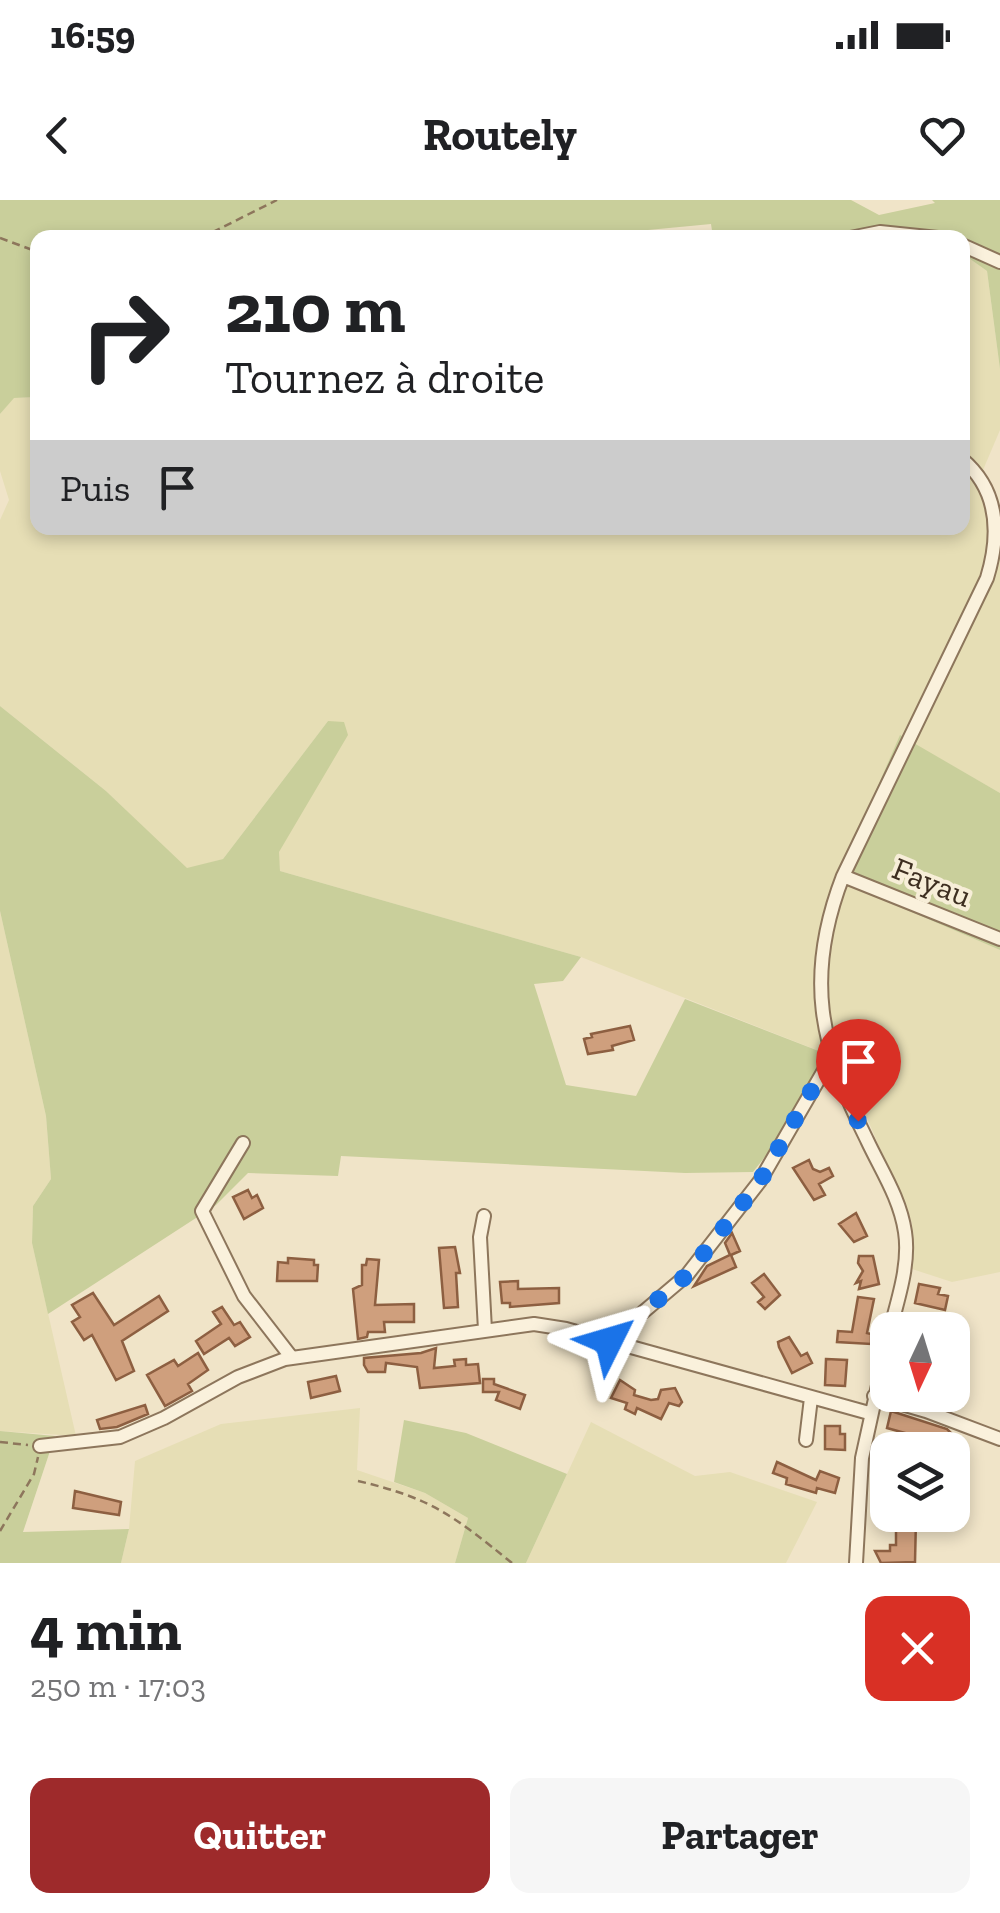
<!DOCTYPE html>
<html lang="fr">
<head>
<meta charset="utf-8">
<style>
	body { margin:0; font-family:"Zilla Slab",serif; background:#f6f6f6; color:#202124; height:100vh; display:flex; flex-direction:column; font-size:38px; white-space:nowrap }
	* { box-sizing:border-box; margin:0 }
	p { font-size:32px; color:#757577 }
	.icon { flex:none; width:55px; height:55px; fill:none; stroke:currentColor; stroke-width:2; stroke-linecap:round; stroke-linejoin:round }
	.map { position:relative; height:1363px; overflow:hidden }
	.panel { display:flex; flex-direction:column; background:#fff; flex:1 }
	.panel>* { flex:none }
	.hud { position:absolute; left:30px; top:30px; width:940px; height:305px; border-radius:20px; box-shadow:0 5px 15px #0003; background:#fff; color:#202124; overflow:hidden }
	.needle { width:65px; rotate:184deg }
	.tools { position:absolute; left:870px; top:1112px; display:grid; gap:20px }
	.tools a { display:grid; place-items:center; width:100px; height:100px; border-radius:20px; background:#fff; box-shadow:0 5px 15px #0003; font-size:50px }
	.pin { position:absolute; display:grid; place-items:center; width:85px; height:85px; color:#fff; margin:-102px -42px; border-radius:50% 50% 50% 0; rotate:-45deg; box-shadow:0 0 10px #0007 }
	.pin .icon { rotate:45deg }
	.me { position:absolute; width:110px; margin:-55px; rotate:50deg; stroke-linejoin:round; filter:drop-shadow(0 0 8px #0008) }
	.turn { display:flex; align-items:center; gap:35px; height:210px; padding:0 30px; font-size:45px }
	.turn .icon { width:130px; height:130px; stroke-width:2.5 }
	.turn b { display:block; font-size:70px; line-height:85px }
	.then { display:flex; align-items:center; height:95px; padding:0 30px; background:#0003; gap:20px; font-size:38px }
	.round { display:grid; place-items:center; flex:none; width:105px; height:105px; border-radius:20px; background:#f6f6f6 }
	.summary { display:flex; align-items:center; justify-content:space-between; height:170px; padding:0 30px }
	h1 { font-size:60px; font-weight:700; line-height:75px }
	.button { display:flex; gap:20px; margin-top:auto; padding:20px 30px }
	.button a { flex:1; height:115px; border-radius:20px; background:#9e2a2b; color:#fff; font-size:40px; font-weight:700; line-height:115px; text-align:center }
	.button a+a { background:#f6f6f6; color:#202124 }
	.status { display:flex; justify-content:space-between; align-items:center; height:70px; padding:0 50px; background:#fff; direction:ltr }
	.status svg { height:28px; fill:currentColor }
	header { display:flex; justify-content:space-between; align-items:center; height:130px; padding:0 30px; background:#fff; font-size:45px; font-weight:700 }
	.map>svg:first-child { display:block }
</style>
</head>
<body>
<div class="status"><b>16:59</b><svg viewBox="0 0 49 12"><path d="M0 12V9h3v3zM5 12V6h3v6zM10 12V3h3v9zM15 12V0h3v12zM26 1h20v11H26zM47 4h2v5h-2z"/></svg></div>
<header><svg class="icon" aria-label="back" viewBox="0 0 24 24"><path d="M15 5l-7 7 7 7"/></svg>Routely<svg class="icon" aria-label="heart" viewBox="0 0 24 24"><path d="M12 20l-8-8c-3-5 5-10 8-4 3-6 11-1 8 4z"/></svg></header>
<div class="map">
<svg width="1000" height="1363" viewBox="0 0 1000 1363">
	<rect width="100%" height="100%" fill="#f0e4c8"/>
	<path fill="#e6deb5" d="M963,54L987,71L1000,169V230L983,270L1000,315V593L900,536L837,680L1000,750V1072L952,1082L912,1069V1023L842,860L581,757L280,671L278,652L347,535L328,521L223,659L187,669L106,591L0,506V320L9,300L0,271V214L13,198L37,197L38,328H962Z
		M0,711L46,916L51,979L33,1006L32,1043L76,1236L0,1231Z
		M360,1208L357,1270L425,1293L468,1318L455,1363H121L129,1329L135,1261L221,1224Z
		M591,1222L695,1276L730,1272L817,1302L786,1363H526Z"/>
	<path fill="#c9cf9b" d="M0,0H851L879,15L935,3L932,0H1000V169L987,71L963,54L962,38L713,37L711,24L648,30V38H38L37,197L14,198L0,214Z
		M0,506L106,591L187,668L223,659L328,521L344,522L348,535L279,652L280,671L581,757L563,781L534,784L566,885L636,896L685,799L842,860L846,873L827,877L753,972L685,973L341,956L338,976L248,973L216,1005L48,1114L32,1043L33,1006L51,979L46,916L0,711Z
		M900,535L1000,593V750L837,680Z
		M404,1220L466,1233L567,1274L526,1363H455L468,1318L425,1293L394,1282Z
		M0,1231L55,1236L23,1332L129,1329L121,1363H0Z"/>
	<path fill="#cf9f7d" stroke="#8d5f41" stroke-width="2.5" d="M630,826L634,840L612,846L613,850L588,854L584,839L592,837L591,834Z
		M809,960L813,969L820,972L829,968L833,976L819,984L825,995L814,1000L793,968Z
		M248,990L252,998L257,995L263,1008L244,1019L233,997Z
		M856,1013L867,1036L854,1042L839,1024Z
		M732,1033L740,1051L731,1055L736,1067L694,1086L707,1066L730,1055L725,1043Z
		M455,1047L460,1073H456L458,1107L444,1108L439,1048Z
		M859,1056H873L879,1084L859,1089L861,1081L856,1083L863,1071L858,1063Z
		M288,1058L314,1060V1065H318L317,1081H277L278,1062L288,1063Z
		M367,1059L379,1060L375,1105L414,1104V1122H384L385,1132H368L367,1137L358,1139L353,1089L362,1085V1065H366Z
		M764,1074L780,1095L765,1109L758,1102L764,1097L752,1083Z
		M518,1081V1089L559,1088V1103L510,1107V1103H502L500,1082Z
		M919,1084L940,1088L938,1094L948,1096L945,1110L915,1103Z
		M93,1093L114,1125L159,1096L168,1111L122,1141L134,1171L116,1180L92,1135L84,1140L72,1122L80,1117L72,1105Z
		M858,1097L874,1099L867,1133L871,1134V1144L837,1142L838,1131L852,1132Z
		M222,1107L234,1125L240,1122L250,1137L235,1146L229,1138L204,1154L196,1141L221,1124L213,1112Z
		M789,1137L801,1156L807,1153L812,1163L792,1173L779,1147L778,1142Z
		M436,1148L434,1168L455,1166L454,1160L466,1159V1165L478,1164L480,1183L420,1188L417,1167L386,1163L385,1172H368L364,1165V1158L421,1153Z
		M198,1153L208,1170L188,1184L192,1191L165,1206L147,1175L174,1160L178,1166Z
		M826,1159L847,1160L845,1186L825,1185Z
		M336,1176L340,1191L311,1198L308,1182Z
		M483,1179H494V1184L525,1195L520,1209L496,1200L499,1192H483Z
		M620,1180L635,1190L634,1195L651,1200L658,1199L661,1190L675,1188L682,1202L679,1206L669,1203L661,1219L637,1208L635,1214L625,1209L627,1203L611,1198Z
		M145,1205L148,1214L117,1227L100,1229L97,1220Z
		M891,1211L947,1229L951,1233L949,1242L934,1239L936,1250H922L921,1243L907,1240L909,1234L887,1228Z
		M825,1226H840V1234H845V1250L825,1249Z
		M777,1262L816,1280L820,1271L839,1278L835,1293L817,1288L816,1293L786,1284L787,1278L773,1273Z
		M75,1291L121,1302L119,1315L73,1308Z
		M896,1319H916L915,1362L881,1363L875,1351H890V1345H896Z"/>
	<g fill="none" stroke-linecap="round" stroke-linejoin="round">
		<g stroke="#8d765c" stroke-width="16">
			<path id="street" d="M850,38L880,32L938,38
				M962,45L1000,62
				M843,676L1000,739
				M243,943L202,1011L244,1096L292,1158
				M484,1016L480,1037L485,1130
				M890,1130C898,1099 910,1064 905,1032C900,998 881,970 867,940C820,846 804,777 843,676L987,378C1000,335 1000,291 962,259
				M609,1141L687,1075L760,981L823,872L832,864
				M874,1196L926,1211L1000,1239
				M806,1240L811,1198
				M40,1246L120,1237L164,1218L238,1177L285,1159L534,1124L566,1129L869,1213
				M856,1363L862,1258L888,1140"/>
		</g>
		<path stroke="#8d765c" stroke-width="2.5" stroke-dasharray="8 5" stroke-linecap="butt" d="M0,38L38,52
			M201,38L277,0
			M0,1242L28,1245
			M358,1281C432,1298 455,1317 512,1363
			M0,1331L34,1274L38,1257"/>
		<use href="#street" stroke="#faf1dc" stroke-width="12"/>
	</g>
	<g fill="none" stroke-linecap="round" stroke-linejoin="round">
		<path stroke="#1a73e8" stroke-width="18" stroke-dasharray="0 32.4" d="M609,1141L687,1075L760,981L822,872L832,864L858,921"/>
	</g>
	<g text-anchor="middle" stroke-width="8" stroke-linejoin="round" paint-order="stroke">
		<g font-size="32" fill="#3d2e20" stroke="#f7eed8">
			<text transform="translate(932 682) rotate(22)" y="11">Fayau</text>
		</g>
	</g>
</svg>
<div class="tools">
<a><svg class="needle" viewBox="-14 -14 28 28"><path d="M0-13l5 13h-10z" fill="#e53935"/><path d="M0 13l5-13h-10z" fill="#757577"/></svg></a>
<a><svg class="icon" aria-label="layers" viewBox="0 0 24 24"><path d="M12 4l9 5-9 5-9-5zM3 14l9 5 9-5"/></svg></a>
</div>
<div class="pin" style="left:858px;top:921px;background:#d93025"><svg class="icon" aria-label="arrive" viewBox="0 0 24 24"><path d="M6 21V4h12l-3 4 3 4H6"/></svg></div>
<svg class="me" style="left:609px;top:1141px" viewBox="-20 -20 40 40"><path d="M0-17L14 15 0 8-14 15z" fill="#1a73e8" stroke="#fff" stroke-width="4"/></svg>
<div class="hud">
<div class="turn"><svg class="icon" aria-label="right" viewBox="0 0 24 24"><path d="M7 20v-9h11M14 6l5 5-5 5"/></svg><div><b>210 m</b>Tournez à droite</div></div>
<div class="then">Puis<svg class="icon" aria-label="arrive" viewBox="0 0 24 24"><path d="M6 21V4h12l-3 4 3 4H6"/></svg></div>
</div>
</div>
<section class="panel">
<div class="summary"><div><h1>4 min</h1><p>250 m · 17:03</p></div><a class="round" style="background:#d93025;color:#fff"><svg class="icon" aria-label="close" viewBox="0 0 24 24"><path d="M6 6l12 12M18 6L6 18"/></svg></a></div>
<div class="button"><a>Quitter</a><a>Partager</a></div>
</section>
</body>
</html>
